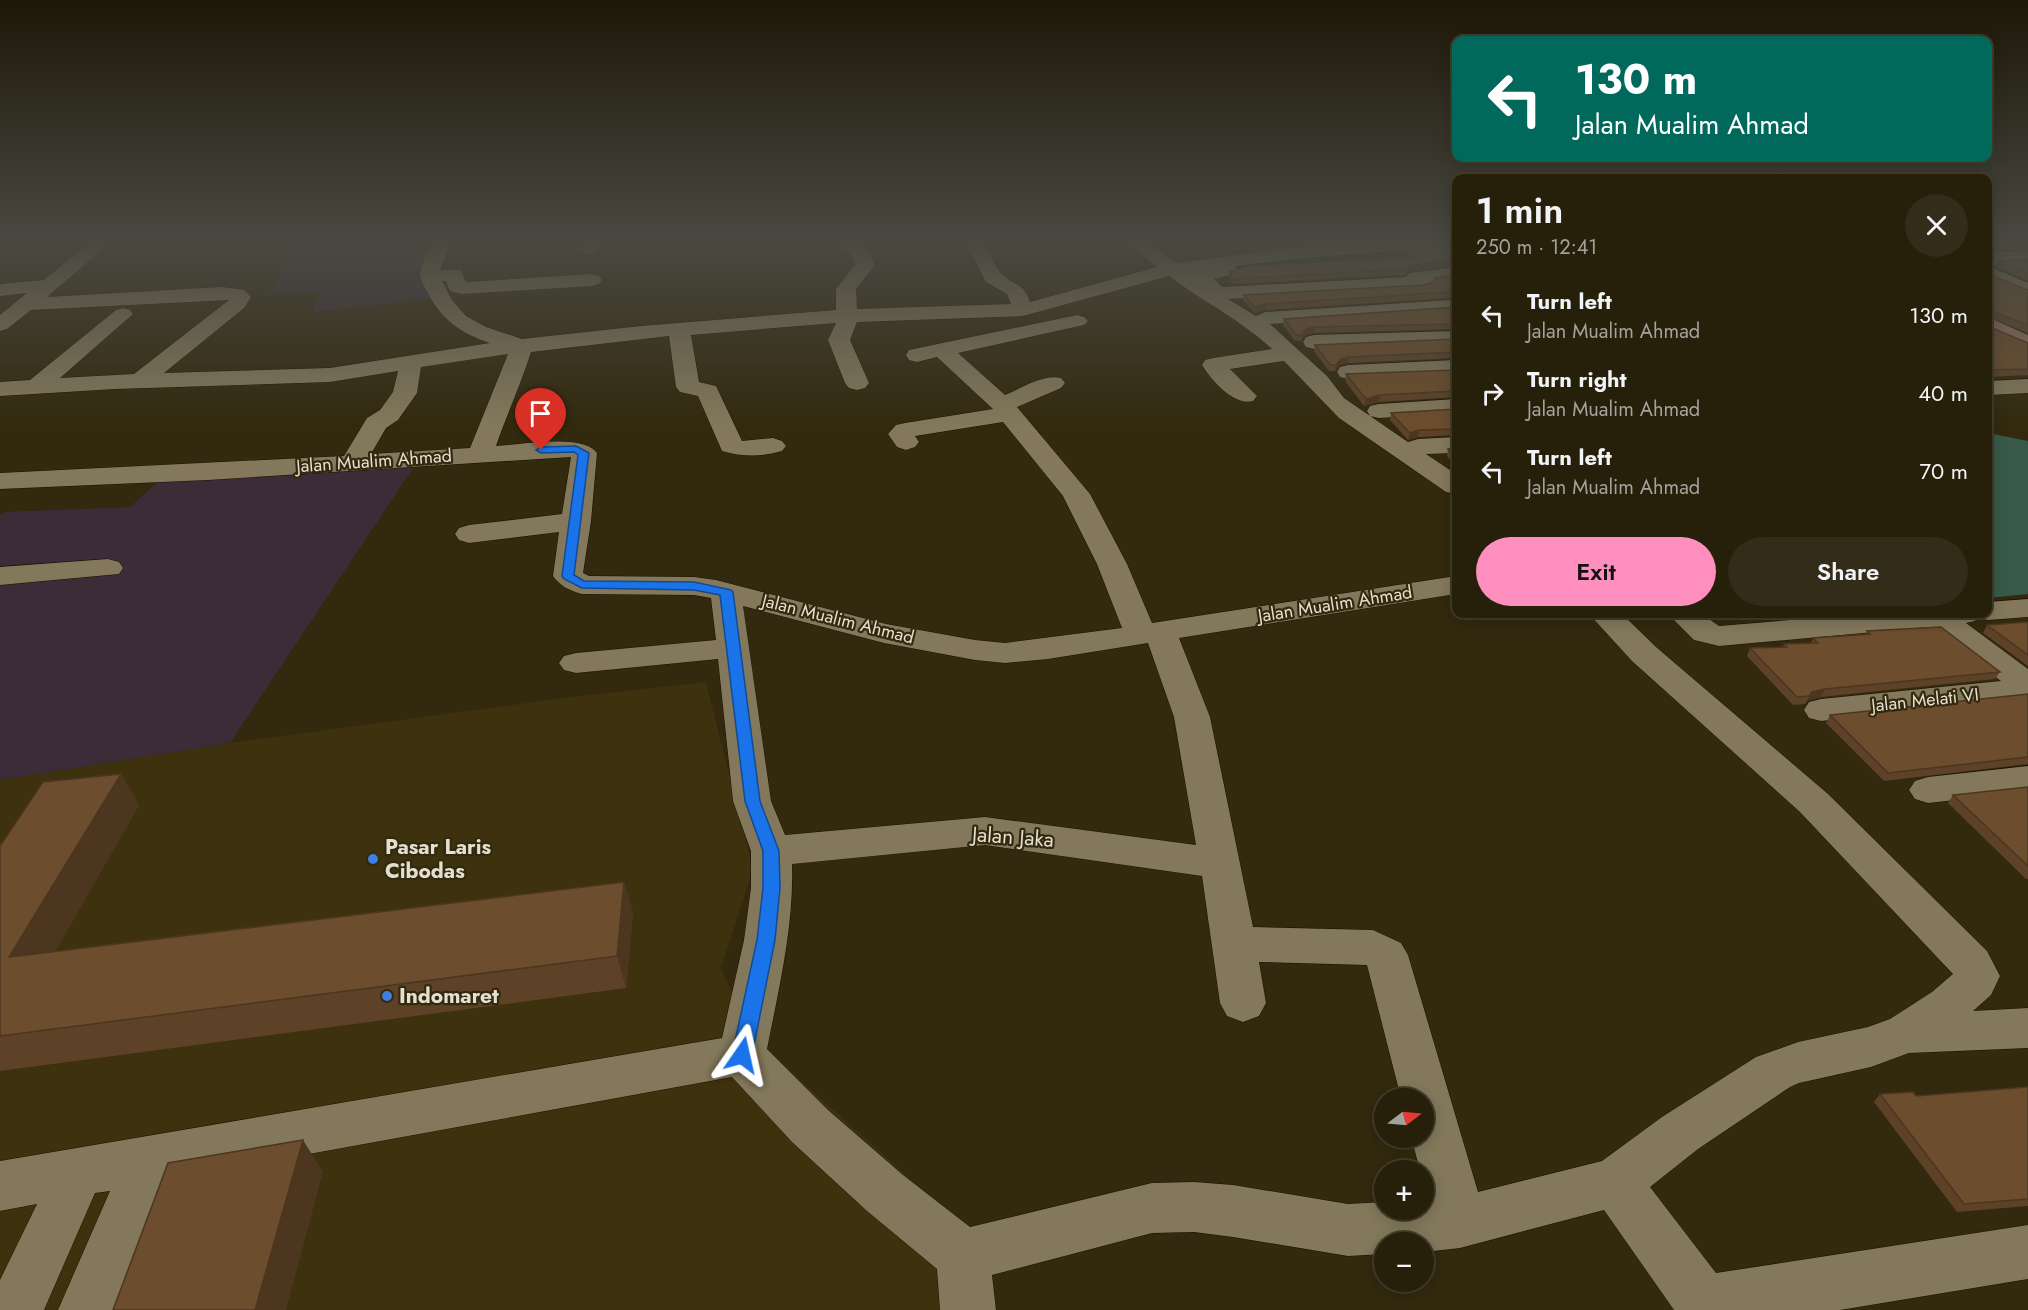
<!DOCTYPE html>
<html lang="en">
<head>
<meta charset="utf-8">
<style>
	body { margin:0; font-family:Jost,sans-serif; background:#322c18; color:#f1f3f6; height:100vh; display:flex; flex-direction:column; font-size:22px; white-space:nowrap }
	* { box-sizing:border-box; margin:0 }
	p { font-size:20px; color:#a4a29c }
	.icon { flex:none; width:33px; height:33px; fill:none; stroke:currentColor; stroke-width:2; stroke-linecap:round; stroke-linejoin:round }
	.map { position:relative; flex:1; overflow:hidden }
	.sheet { position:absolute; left:1452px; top:174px; width:540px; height:444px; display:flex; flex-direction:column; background:#261f0a; border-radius:12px; box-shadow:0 3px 15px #0003,0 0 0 2px #423d2b }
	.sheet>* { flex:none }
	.hud { position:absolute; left:1452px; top:36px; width:540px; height:126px; border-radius:12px; box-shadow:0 3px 15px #0003,0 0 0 2px #423d2b; background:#00695c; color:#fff; overflow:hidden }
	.needle { width:39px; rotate:74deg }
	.controls { position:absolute; left:1374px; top:1088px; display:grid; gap:12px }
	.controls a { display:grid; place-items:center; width:60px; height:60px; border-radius:50%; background:#261f0a; box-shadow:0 3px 15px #0003,0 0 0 2px #423d2b; font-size:30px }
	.pin { position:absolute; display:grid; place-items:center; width:51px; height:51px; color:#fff; margin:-62px -26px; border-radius:50% 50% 50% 0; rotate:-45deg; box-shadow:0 0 6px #0007 }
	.pin .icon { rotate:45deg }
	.me { position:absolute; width:66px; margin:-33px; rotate:11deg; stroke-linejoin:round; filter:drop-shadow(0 0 4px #0008) }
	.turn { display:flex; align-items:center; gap:21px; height:126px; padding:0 24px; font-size:27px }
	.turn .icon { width:78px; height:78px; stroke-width:2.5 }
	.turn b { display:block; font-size:42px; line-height:51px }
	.round { display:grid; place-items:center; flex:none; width:63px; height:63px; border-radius:32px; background:#322c18 }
	.overview { display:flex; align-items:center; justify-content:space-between; height:102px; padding:0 24px }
	h1 { font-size:36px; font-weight:600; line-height:45px }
	.action { display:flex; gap:12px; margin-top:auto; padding:12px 24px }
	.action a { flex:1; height:69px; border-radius:36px; background:#fe8ebd; color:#111; font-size:24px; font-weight:600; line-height:69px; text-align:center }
	.action a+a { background:#322c18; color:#f1f3f6 }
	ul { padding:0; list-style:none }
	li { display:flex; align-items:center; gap:18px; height:78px; padding:0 24px }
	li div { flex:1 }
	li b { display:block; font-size:22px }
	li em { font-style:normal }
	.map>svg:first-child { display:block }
</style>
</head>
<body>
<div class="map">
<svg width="2028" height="1310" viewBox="0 0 2028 1310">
	<rect width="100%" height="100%" fill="#32290e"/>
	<path fill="#3d310e" d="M706,682L753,869L721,968L752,1037L966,1229L972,1310H0V780L230,743L563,698Z"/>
	<path fill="#3c2c37" d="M294,242H346L336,252L447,253L439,269L446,297L312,312L321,291L269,294Z
		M417,462L230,743L0,780V515L4,512L130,507L161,479Z"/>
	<path fill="#38594a" d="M1988,433L2028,441V594L1988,598Z"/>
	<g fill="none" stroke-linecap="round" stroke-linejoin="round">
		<g stroke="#1a1100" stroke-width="1">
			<path id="street" d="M90,242H111L47,297L222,287L244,290L251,297L244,308L164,373L330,368L490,343C462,334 442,320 429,295C425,288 420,280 420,273C421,262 428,252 433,242H451L440,270H461L466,282L592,274L599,276L602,280L599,284L592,286L462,294L450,291L446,281H442L452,300L466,316L486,327L522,339L641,326L836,310V289L855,265L852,256L839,242H860L870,255L875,265L856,289L857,309L1011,304L1007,294L986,282L974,258L962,242H981C988,250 997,271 1003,275C1016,287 1023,282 1030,302L1157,267L1127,242H1148L1176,263L1303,246L1361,242H1453L1450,246L1444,247L1303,258L1235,266L1238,270L1235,274L1214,279L1222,287L1406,277L1409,273L1456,267V279L1432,281L1430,286L1423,288L1228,299L1256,316L1265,312L1450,300L1456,301V311L1450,312L1270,324L1327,376L1344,398L1408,442L1418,439L1456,437V453L1426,454L1456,474V494L1446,492L1339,418L1284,361L1230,369L1257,396L1253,401C1234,406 1212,381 1202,365L1205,360L1213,358L1272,349C1241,320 1202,301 1169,276L1023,316L857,322L850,340L869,383L865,388L857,390L849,388L845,383L828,340L836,323L691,335L699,382L716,386L742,441L773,438L782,441L786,446L782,451C761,457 743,457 722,451L698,396L680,392L676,387L669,336L531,352C521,384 507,414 496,446C519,445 583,433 597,453L591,521L583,573L589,576L694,577L716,580L886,624L975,640L1005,643L1122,628L1097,564L1063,496L1003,422L915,436L919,442L915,447L906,450L897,447L888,434L896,425L905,423L993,409L937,357L917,362L909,360L906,355L909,350L1077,315L1084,317L1088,321L1084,325L958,353L1005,395C1022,388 1043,374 1061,378L1065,383L1061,388L1017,407L1090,494L1127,564L1152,623L1456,576V594L1179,638L1210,717L1253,927L1373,930L1401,943L1408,955L1478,1192L1602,1161L1662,1117L1756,1057L1798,1042L1868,1027L1890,1019L1932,992L1953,974L1800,812L1632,661L1589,614H1622L1656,647L1828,794L1987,951L2000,976L1991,995L1973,1011L2028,1008V1048L1909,1053L1871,1067L1799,1083L1790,1087L1698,1149L1650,1187L1716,1273L2028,1225V1279L1840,1310H1674L1604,1210L1460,1248L1424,1252V1242H1384V1254L1348,1256L1233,1237L1194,1232L1152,1233L992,1275L996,1310H940L937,1269L867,1211L792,1142L732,1077L166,1180L114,1310H58L110,1191L95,1193L44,1310H0V1280L37,1204L0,1211V1161L722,1038L744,940L751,888V851L733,801L718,659L576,673L564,670L559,663L564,656L576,653L716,640L711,598L694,595L582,594C570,591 560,586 553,576L559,532L469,543L459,540L455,534L459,528L469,525L562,514L571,457L208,480L0,489V473L344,456L367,418L380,410L393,392L398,371L330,382L115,389L0,396V382L30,380L116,310L123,308L130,310L133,314L60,378L134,374L229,300L31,310L7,329L0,331V315L27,293L0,296V284L44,280ZM508,354L470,448L371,454L386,428L398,420L417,393L421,367ZM743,606L884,643L975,660L1005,663L1048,659L1148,643L1174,717L1196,845L985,817L785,835L771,801ZM985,845L1202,876L1220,1003L1227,1016L1243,1022L1259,1016L1266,1003L1259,962L1367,965L1401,1098H1424V1137H1411L1420,1170H1424V1184L1427,1199L1424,1200V1209H1384V1202L1348,1204L1233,1185L1194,1182L1152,1183L970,1227L903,1175L828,1110L767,1049C779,988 794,926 792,864Z
				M579,242H597L599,249L597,253H583Z
				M2028,251V263L1988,265V253Z
				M1988,266L2028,283V296L1988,279Z
				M1456,331V343L1314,349L1306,347L1303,342L1306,337L1314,335Z
				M1456,360V374L1348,379L1340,377L1337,372L1340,367L1348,365Z
				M2028,379V393L1988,395V381Z
				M1456,399V413L1379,418L1370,416L1367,411L1370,406L1379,404Z
				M108,559L119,562L123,568L119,574L0,585V567Z
				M2028,599V617L1988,620L1977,618L1975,621L1966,623L2028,669V700L1821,721L1809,718L1804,710L1809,702L1821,699L2001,681L1930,627L1719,646L1694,640L1672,618L1675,614H1702L1719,626L1863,614H1988V602Z
				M2028,766V792L1928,803L1915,799L1909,790L1915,781L1928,777Z"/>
		</g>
		<g stroke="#1a1100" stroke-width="1">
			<path id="secondary" d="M1988,317L2028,335V350L1988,331Z"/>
		</g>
		<use href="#street" fill="#83785b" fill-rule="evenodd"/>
		<use href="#secondary" fill="#9c7162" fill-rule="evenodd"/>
	</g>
	<path fill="#5d4227" d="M1988,242H2028V249L1988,251L1990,275L2028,290V333L1989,317L1990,327L2028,343V375L1988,377Z
		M1456,247V265L1409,271L1405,275L1233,284L1229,278V272L1409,257L1408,256L1409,251L1428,250L1429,248Z
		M2028,259V281L1996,267L1998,261Z
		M1456,275V300L1450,298L1265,310L1255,313L1243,300L1244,295L1424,285Z
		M1456,307V329L1314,333L1305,335L1301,341H1295L1283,325L1284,319Z
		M1456,339V358L1348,363L1339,365L1335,371H1329L1314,351L1315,345Z
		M1456,370V397L1379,402L1364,406L1345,381L1346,374Z
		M1456,409V435L1418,437L1408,440L1390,420L1391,413Z
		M1456,448V468L1447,456L1448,449Z
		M2028,622V666L1983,633L1987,625Z
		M1867,631L2000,672L1995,679L1821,697L1808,700L1805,704L1793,705L1747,656L1750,648L1783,647L1784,644L1811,643L1813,638L1865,635Z
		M2028,694V764L1884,781L1826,723L1830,715Z
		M121,774L139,805L55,951L624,882L633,913L626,988L0,1071V846Z
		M2028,787V879H2026L1948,803L1953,795Z
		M2028,1087V1206L1957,1212L1874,1102L1880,1094L1916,1096Z"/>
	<path fill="#4c3620" d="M1456,259V265L1409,271L1405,275L1406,269L1410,265Z
		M1266,304L1265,310L1255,313V307Z
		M1315,327L1314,333L1305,335L1301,341L1302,335L1306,329Z
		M1349,357L1348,363L1339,365L1335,371L1336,365L1341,359Z
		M1380,395L1379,402L1364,406L1366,399Z
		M1419,430L1418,437L1408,440L1410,433Z
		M1825,689L1821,697L1808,700L1805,704L1812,692Z
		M121,774L139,805L34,989L9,957Z
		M624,882L633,913L626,988L617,956Z
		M303,1140L323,1172L286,1310H255Z"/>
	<path fill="#6c4d2d" stroke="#4c3620" stroke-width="1.5" d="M1988,242H2028V244L1990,245L1988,248L1990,275L2028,290V325L1989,310L1990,327L2028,343V369L1988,370Z
		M1456,247V259L1410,265L1406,269L1233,279L1229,272L1248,266L1415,257L1409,251L1430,250L1429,248Z
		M2028,259V274L1998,261Z
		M1456,275V294L1451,292L1266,304L1255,307L1244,295L1424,285L1432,283L1435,278Z
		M1456,307V324L1315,327L1306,329L1302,335H1296L1284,319Z
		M1456,339V352L1349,357L1341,359L1336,365H1330L1315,345Z
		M1456,370V391L1380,395L1366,399L1346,374Z
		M1456,409V429L1419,430L1410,433L1391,413Z
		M1456,448V459L1448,449Z
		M2028,622V655L1987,625Z
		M1941,627L2000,672L1825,689L1812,692L1809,696L1797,697L1750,648L1787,647L1784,644L1818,643L1813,638L1870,634L1867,631Z
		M2028,694V757L1888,773L1830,715Z
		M121,774L9,957L624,882L617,956L0,1036V846L43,782Z
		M2028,787V866L1953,795Z
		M2028,1087V1199L1964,1204L1880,1094L1913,1092L1916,1096Z
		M303,1140L255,1310H113L168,1163Z"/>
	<linearGradient id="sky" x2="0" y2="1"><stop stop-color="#1c1708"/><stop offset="0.57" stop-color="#494941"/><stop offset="1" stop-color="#494941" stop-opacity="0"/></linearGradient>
	<rect width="2028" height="426" fill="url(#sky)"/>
	<path fill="#1a73e8" stroke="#114b97" stroke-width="1.5" d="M576,446L589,453L574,575L584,581L694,582L731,590L733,592L760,801L779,851L780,888L775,940L752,1055L749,1061L742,1063L735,1061L732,1055L757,940L763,888V851L745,801L720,595L694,590L582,588L564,579L562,576L578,455L574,452L541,453L536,450L541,447Z"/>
	<g fill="#3f7fe0" stroke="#32290e" stroke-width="2">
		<circle cx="373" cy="859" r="6"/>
		<circle cx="387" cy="996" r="6"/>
	</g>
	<g text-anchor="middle" stroke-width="4.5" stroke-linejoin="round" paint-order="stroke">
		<g font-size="18" fill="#e5dfd0" stroke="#32290e">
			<text transform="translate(374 461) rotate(-4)" y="6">Jalan Mualim Ahmad</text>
			<text transform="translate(1335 604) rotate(-9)" y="6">Jalan Mualim Ahmad</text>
			<text transform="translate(838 619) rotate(14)" y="6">Jalan Mualim Ahmad</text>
			<text transform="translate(1925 700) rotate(-6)" y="6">Jalan Melati VI</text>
		</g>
		<g font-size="21" fill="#e5dfd0" stroke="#32290e">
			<text transform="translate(1013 837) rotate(4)" y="7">Jalan Jaka</text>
		</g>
		<g font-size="21" font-weight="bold" fill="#e5dfd0" stroke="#32290e" text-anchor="start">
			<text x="385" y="854">Pasar Laris<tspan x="385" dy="24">Cibodas</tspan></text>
			<text x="399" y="1003">Indomaret</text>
		</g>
	</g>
</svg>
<div class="controls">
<a><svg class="needle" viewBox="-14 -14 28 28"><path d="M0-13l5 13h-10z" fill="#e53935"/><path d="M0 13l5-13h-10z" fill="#a4a29c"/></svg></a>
<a>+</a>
<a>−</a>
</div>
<div class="pin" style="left:541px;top:450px;background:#d93025"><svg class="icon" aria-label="arrive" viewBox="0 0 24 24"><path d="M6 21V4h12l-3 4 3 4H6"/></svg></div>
<svg class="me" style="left:742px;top:1055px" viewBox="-20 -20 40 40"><path d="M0-17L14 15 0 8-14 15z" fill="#1a73e8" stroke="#fff" stroke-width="4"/></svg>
<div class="hud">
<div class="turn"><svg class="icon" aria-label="left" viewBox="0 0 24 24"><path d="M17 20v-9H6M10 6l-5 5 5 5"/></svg><div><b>130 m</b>Jalan Mualim Ahmad</div></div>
</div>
<section class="sheet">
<div class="overview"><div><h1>1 min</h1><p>250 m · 12:41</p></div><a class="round"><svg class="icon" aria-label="close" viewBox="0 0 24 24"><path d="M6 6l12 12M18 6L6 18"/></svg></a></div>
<ul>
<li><svg class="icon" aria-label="left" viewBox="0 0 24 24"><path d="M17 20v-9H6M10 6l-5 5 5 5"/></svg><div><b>Turn left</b><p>Jalan Mualim Ahmad</p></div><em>130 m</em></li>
<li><svg class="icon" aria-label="right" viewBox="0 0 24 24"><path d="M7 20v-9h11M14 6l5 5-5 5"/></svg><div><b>Turn right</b><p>Jalan Mualim Ahmad</p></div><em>40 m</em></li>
<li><svg class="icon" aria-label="left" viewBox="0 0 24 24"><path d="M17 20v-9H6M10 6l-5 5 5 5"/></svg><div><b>Turn left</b><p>Jalan Mualim Ahmad</p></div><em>70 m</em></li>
</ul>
<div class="action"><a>Exit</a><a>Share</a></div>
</section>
</div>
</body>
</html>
